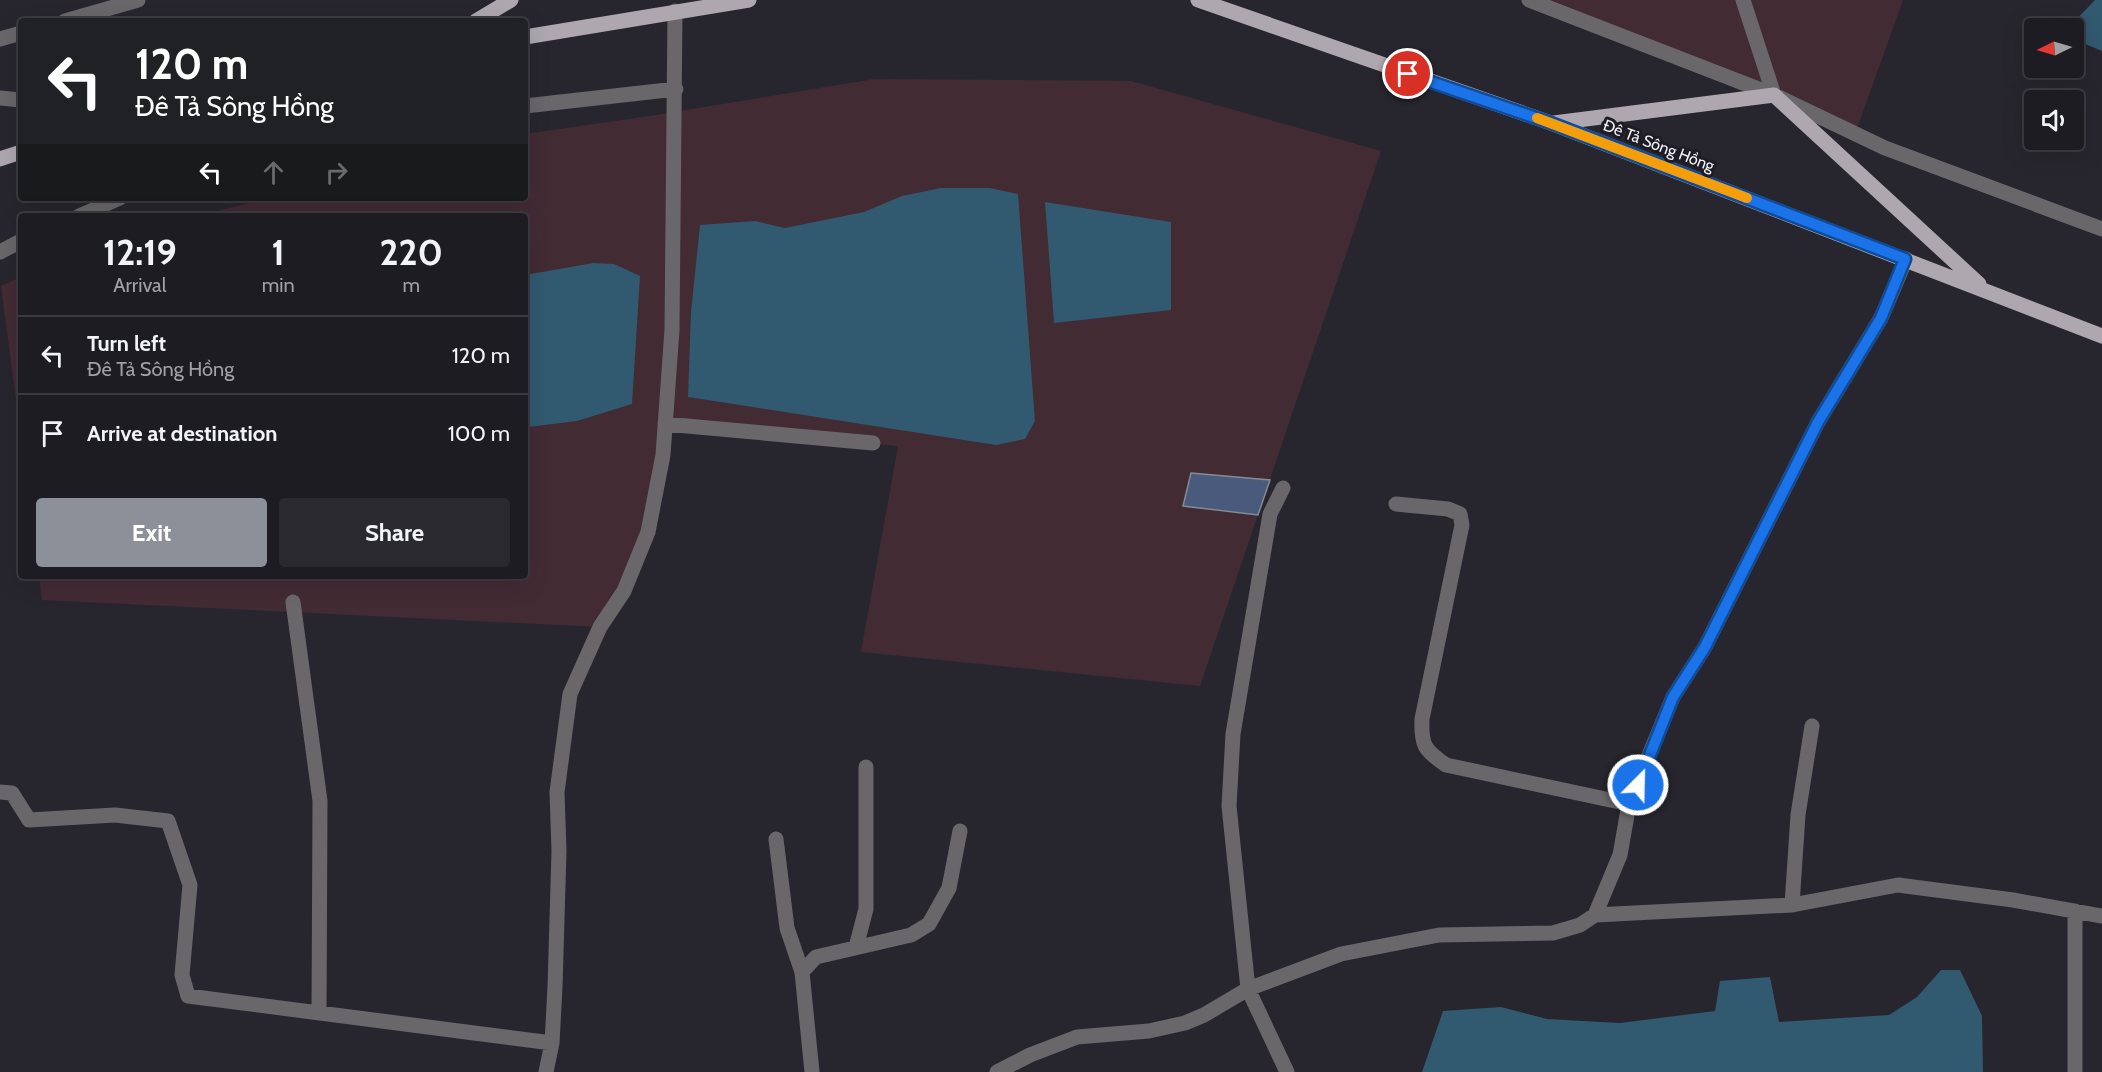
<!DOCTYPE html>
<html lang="en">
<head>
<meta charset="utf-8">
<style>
	body { margin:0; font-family:Cabin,sans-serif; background:#2a292f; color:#f1f3f6; height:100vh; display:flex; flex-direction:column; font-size:22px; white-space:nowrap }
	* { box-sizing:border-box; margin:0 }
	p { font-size:20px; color:#a0a1a5 }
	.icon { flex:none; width:33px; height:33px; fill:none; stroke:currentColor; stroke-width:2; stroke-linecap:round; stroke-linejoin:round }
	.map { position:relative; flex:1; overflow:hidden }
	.drawer { position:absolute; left:18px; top:213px; width:510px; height:366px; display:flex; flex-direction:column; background:#1d1c22; border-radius:6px; box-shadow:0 6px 24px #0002,0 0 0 2px #3b3a40 }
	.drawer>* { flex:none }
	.top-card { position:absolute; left:18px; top:18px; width:510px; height:183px; border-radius:6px; box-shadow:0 6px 24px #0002,0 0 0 2px #3b3a40; background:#202124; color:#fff; overflow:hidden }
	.needle { width:39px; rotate:265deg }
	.fabs { position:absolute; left:2024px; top:18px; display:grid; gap:12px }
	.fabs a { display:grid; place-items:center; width:60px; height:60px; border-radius:6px; background:#1d1c22; box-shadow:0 6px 24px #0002,0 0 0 2px #3b3a40; font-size:30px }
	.pin { position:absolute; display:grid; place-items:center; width:51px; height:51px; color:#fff; margin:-26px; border:3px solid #fff; border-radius:50%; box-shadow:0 2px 6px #0007 }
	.me { position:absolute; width:66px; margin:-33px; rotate:23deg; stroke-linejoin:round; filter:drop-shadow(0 0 4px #0008) }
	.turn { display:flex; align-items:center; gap:21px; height:126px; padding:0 18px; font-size:27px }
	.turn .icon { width:78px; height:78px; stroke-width:2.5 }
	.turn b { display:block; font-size:42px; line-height:51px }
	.lanes { display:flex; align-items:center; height:57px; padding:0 18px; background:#0003; justify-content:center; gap:30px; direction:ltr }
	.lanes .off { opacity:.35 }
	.eta { display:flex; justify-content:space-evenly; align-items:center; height:102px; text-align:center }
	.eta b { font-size:36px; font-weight:700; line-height:42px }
	.action { display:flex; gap:12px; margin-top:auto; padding:12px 18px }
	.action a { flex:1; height:69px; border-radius:6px; background:#8c9099; color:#fff; font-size:24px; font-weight:700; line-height:69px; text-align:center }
	.action a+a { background:#2a292f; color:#f1f3f6 }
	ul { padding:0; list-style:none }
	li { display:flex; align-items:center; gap:18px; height:78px; padding:0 18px; border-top:2px solid #3b3a40 }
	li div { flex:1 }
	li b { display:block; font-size:22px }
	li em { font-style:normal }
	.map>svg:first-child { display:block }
</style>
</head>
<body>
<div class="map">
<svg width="2102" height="1072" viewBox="0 0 2102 1072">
	<rect width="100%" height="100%" fill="#27262e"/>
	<path fill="#432b34" d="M1528,0H1903L1855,134Z
		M874,79L1131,81L1381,151L1200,686L861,652L898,446L665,424L648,532L600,627L42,600L39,576H525V216H196L271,198H525V134L650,116Z
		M21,277V438L1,286Z"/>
	<path fill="#315970" d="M2095,0H2102V51L2073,39V28H2068Z
		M941,188H990L1018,194L1035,421L1025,439L996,445L688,397L691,312L700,225L755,221L785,228L864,212L902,196Z
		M1045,202L1171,222V310L1054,323Z
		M593,263L614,264L640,276L632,404L577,421L528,427L525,425V275Z
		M1941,970H1960L1982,1016L1983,1072H1422L1443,1011L1501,1007L1547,1019L1620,1023L1715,1011L1720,981L1770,977L1779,1022L1889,1015L1917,997Z"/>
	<path fill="#4a5a7c" stroke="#858a93" stroke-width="1.5" d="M1191,473L1270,480L1258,515L1183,506Z"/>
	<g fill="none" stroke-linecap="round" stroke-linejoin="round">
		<path stroke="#6a676b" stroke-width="15" d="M1529,0L1774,95L1885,148L2102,229
			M1743,0L1774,95
			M65,21L138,0
			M0,39L21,33
			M0,98L21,100
			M525,106L676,89
			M79,216L120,198
			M0,252L21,241
			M665,424L873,443
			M1283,488L1270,514L1233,734L1229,806L1248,989L1287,1072
			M1396,504L1448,509L1460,514L1462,525L1422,719C1421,745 1424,750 1446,765L1629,804
			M293,602L320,801L319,1013
			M0,792L12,793L29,820L115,815L168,821L190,885L182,975L188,996L552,1043
			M776,839L787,928L802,972
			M1792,905L1798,815L1812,726
			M1595,915L1792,905L1898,885L2013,900L2102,916
			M856,947L866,909V767
			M546,1072L552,1043L555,987L559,851L557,792L570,694L600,627L624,591L648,532L663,455L672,330L675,11
			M812,1072L802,972L816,957L911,935L929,924L949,888L960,831
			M997,1072L1030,1055L1077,1037L1149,1031L1185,1023L1204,1015L1248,989L1341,954L1439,935L1553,933L1580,925L1595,915L1620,855L1629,804L1673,697L1705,647L1818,422L1881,318L1906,259
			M2075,1072V911"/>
		<path stroke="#aea7af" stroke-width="15" d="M1198,0L1551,123L2102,336
			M476,21L511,0
			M525,37L749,0
			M1554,123L1774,95L1979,284
			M0,159L21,152"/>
	</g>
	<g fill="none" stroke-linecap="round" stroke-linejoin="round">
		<g stroke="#114b97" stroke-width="15">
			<path id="route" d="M1408,74L1551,123L1905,259L1881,318L1818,422L1705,647L1673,697L1638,785"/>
		</g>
		<use href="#route" stroke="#1a73e8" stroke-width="10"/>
		<path stroke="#f59e0b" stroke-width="10" d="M1537,118L1747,198"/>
	</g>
	<g text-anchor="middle" stroke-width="6" stroke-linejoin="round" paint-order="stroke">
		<g font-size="16" fill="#f3f2f8" stroke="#1e1c24">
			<text transform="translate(1659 145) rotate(21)" y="6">Đê Tả Sông Hồng</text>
		</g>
	</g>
</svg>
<div class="fabs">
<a><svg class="needle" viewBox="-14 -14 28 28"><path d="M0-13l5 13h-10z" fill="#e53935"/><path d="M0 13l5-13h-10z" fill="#a0a1a5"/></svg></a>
<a><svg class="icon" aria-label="sound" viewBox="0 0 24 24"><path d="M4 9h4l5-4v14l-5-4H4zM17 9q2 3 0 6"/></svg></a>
</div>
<div class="pin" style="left:1408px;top:74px;background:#d93025"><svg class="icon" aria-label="arrive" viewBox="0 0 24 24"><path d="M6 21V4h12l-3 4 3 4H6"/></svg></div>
<svg class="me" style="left:1638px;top:785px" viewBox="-20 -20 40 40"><circle r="17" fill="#1a73e8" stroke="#fff" stroke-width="3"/><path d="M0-11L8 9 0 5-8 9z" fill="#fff"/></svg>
<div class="top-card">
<div class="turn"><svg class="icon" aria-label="left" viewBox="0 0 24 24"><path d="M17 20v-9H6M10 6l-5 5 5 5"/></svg><div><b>120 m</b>Đê Tả Sông Hồng</div></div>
<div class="lanes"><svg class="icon" aria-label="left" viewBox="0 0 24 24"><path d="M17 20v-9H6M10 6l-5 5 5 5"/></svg><svg class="icon off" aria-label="ahead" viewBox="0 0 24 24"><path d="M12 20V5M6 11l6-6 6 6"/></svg><svg class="icon off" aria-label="right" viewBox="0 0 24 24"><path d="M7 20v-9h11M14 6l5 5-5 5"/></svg></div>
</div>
<section class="drawer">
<div class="eta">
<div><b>12:19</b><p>Arrival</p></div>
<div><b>1</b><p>min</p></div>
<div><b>220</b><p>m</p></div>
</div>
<ul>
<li><svg class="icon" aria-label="left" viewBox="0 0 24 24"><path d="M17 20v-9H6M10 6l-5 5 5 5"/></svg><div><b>Turn left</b><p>Đê Tả Sông Hồng</p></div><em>120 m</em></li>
<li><svg class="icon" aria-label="arrive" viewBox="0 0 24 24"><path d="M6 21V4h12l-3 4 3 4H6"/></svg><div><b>Arrive at destination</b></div><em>100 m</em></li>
</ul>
<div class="action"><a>Exit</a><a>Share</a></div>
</section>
</div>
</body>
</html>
